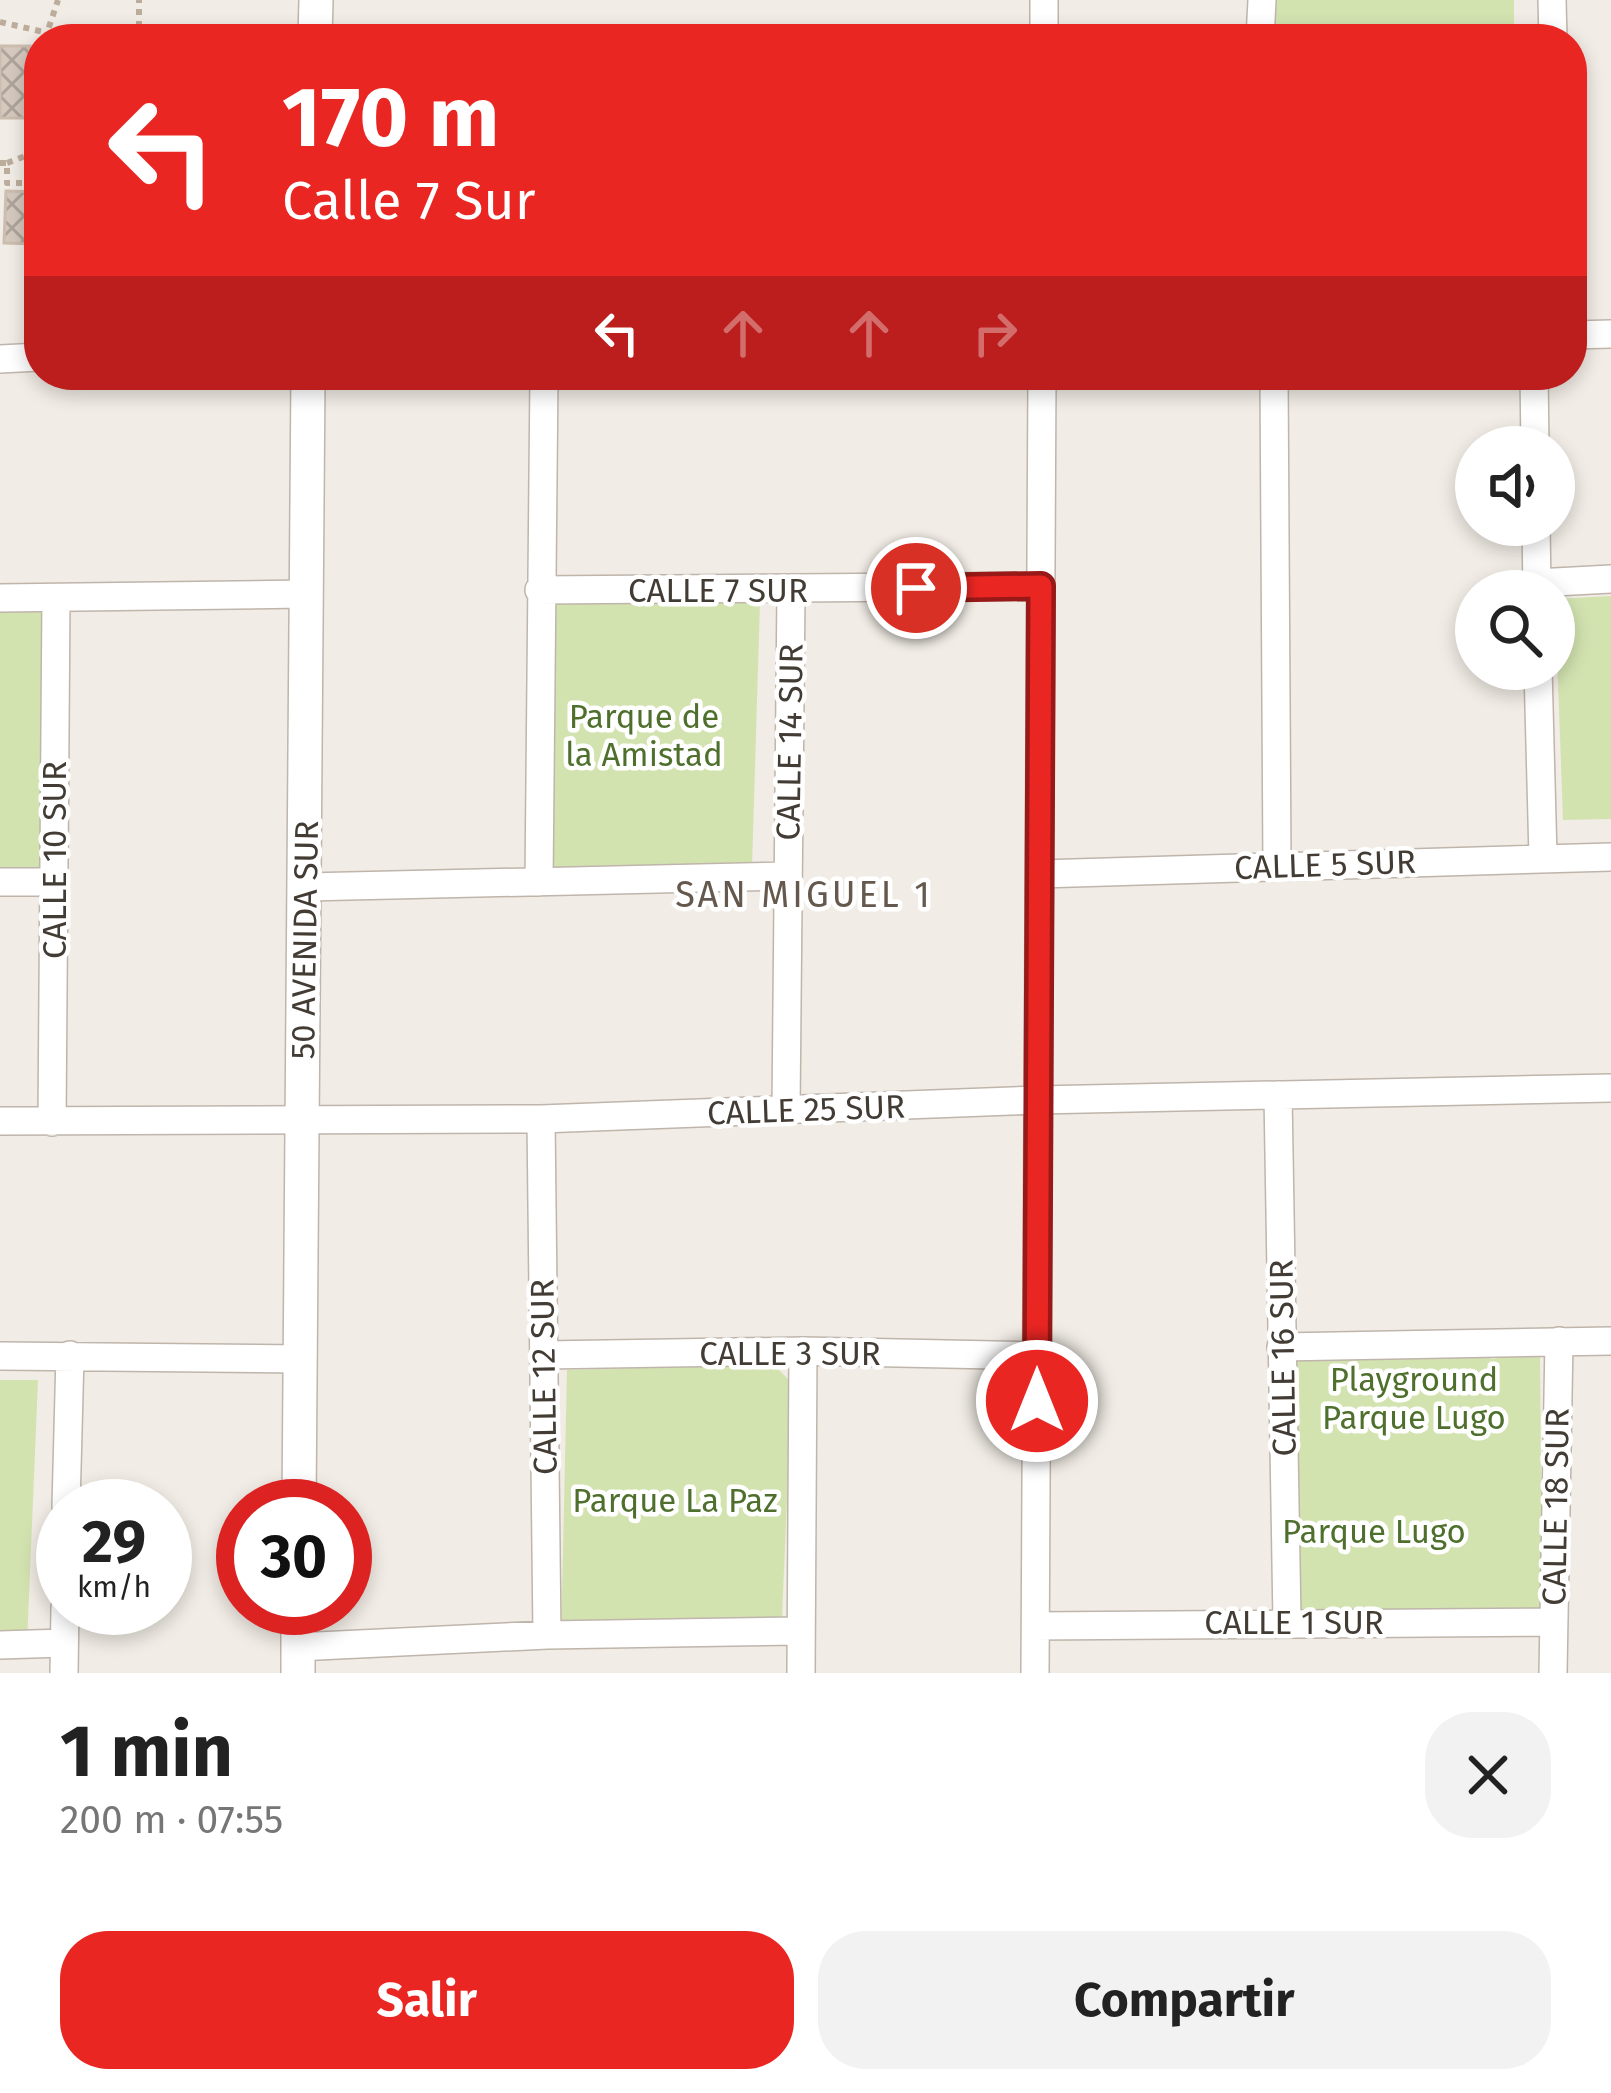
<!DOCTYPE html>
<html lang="es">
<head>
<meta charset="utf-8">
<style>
	body { margin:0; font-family:"Fira Sans",sans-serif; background:#f2f2f2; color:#222; height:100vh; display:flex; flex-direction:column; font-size:45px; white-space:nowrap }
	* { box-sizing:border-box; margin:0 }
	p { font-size:39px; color:#767676 }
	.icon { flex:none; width:66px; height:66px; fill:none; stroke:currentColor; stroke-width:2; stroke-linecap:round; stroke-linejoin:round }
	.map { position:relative; height:1673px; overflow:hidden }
	.drawer { display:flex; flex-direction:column; background:#fff; flex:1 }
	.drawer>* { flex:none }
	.top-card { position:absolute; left:24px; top:24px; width:1563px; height:366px; border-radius:48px; box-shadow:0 6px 18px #0003; background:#ea2623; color:#fff; overflow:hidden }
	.tools { position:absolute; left:1455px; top:426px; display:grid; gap:24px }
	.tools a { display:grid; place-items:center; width:120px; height:120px; border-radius:50%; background:#fff; box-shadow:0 6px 18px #0003; font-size:60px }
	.speed { position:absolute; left:36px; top:1479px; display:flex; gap:24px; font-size:60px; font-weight:700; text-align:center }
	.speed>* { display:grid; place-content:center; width:156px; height:156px; border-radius:50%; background:#fff; box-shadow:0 6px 18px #0003; line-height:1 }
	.speed small { font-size:30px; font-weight:400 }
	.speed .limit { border:18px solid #d22; background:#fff; color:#111 }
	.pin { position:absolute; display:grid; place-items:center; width:102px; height:102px; color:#fff; margin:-51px; border:6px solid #fff; border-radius:50%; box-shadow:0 3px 12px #0007 }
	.me { position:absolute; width:132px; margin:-66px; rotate:0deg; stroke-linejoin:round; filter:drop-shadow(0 0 9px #0008) }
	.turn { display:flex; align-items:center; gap:42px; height:252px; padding:0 60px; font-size:54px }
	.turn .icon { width:156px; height:156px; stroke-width:2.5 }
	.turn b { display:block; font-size:84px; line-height:102px }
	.lanes { display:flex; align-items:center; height:114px; padding:0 60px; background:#0003; justify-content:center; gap:60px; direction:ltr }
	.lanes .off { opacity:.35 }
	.round { display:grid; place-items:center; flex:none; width:126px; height:126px; border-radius:48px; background:#f2f2f2 }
	.headline { display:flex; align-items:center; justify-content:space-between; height:204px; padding:0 60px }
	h1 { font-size:72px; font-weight:700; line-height:90px }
	.primary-button { display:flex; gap:24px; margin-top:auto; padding:24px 60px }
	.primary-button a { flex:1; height:138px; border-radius:48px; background:#ea2623; color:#fff; font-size:48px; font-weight:700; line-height:138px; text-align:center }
	.primary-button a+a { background:#f2f2f2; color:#222 }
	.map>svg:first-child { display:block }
</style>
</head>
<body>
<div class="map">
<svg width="1611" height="1673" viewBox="0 0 1611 1673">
	<defs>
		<pattern id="building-cross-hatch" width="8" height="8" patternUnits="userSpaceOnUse" patternTransform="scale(3)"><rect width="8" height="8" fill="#d5c9be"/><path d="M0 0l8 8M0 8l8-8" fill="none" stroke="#aea49b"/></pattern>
	</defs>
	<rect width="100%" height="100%" fill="#f1ece5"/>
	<path fill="#d3e3b0" d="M1272,0H1514V39H1271Z
		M1611,596V819L1563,820L1555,599Z
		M760,601L752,867L532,875V603Z
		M45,608L50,874L0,875V609Z
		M1491,1346V1359L1540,1352L1542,1610L1293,1611L1296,1359Z
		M773,1364L792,1383L782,1618L561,1641L567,1370Z
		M0,1380H38L27,1645L0,1644Z"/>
	<path fill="url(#building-cross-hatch)" stroke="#ccbdaf" stroke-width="3" d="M63,27H122V39H63Z
		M0,46H30L29,118H0Z
		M6,191L39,192V244L4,243Z"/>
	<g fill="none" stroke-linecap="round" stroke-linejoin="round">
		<g stroke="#bfb5ab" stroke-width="30">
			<path id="minor" d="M1552,0L1553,39
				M1044,39V0
				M1260,39L1262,0
				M1572,335L1611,334
				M0,359L39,357
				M1274,375L1277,866
				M1534,375L1535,447
				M1536,525L1537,591
				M1536,583L1611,579
				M539,590L1041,586
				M0,598L304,594
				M1538,669L1543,857
				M1040,874L1611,857
				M0,882H53
				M539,882L544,375
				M306,887L787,876
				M1278,1095L1287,1621
				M786,1109L791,590
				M541,1119L547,1635
				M0,1121L541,1119L1038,1100L1611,1088
				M52,1122L56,598
				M1281,1347L1611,1341
				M543,1355L803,1351L1037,1356
				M0,1356L302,1359
				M66,1506L70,1355
				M1036,1626L1552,1622
				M0,1645L64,1643
				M297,1647L547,1635L801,1631
				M64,1673L65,1608
				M801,1673L803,1351
				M1035,1673L1042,375
				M1553,1673L1559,1341"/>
		</g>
		<g stroke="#bfb5ab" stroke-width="36">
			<path id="tertiary" d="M315,39L316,0
				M299,1506L308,375
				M298,1608V1673"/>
		</g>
		<path stroke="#bcac9b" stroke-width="6" stroke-dasharray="6 6" stroke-linecap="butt" d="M0,22L44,32
			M45,39L58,0
			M139,39V0
			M0,163H7V183H39
			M7,163L39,151"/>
		<use href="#minor" stroke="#fff" stroke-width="27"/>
		<use href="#tertiary" stroke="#fff" stroke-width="33"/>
	</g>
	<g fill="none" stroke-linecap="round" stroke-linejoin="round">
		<g stroke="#981917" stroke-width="30">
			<path id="route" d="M916,588L1041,586L1037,1401"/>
		</g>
		<use href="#route" stroke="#ea2623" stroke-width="21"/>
	</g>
	<g text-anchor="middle" stroke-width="9" stroke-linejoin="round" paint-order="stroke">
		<g font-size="33" fill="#433c35" stroke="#fff">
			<text x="718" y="602">CALLE 7 SUR</text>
			<text transform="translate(789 742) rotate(-89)" y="12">CALLE 14 SUR</text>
			<text transform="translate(54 860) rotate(-90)" y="12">CALLE 10 SUR</text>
			<text transform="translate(1325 864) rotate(-2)" y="12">CALLE 5 SUR</text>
			<text transform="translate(304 940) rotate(-89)" y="12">50 AVENIDA SUR</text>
			<text transform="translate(806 1109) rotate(-2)" y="12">CALLE 25 SUR</text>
			<text x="790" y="1365">CALLE 3 SUR</text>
			<text transform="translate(1282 1358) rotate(-91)" y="12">CALLE 16 SUR</text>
			<text transform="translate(543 1377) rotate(-91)" y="12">CALLE 12 SUR</text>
			<text transform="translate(1555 1507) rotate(-89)" y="12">CALLE 18 SUR</text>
			<text x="1294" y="1634">CALLE 1 SUR</text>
		</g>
		<g font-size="33" fill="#4f702d" stroke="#fff">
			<text x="644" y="728">Parque de<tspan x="644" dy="38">la Amistad</tspan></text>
			<text x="1414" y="1391">Playground<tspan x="1414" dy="38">Parque Lugo</tspan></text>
			<text x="675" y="1512">Parque La Paz</text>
			<text x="1374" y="1543">Parque Lugo</text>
		</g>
		<g font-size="36" letter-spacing="3" fill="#65584d" stroke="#fff">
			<text x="804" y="907">SAN MIGUEL 1</text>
		</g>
	</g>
</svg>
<div class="tools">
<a><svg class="icon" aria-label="sound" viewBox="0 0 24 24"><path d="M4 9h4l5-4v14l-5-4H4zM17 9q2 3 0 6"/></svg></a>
<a><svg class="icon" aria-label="search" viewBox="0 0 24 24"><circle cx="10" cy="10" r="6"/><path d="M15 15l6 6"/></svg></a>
</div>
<div class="speed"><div>29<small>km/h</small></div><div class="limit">30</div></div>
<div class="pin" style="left:916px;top:588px;background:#d93025"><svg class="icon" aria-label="arrive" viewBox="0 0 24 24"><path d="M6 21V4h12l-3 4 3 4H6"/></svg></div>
<svg class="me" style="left:1037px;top:1401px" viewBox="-20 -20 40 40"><circle r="17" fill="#ea2623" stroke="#fff" stroke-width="3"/><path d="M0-11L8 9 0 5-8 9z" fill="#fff"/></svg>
<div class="top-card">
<div class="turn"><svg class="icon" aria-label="left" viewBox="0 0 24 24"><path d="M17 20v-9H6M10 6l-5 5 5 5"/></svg><div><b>170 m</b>Calle 7 Sur</div></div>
<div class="lanes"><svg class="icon" aria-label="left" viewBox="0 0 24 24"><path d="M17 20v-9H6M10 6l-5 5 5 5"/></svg><svg class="icon off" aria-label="ahead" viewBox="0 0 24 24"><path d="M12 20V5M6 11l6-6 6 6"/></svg><svg class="icon off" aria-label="ahead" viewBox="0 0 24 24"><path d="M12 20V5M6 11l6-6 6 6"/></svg><svg class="icon off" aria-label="right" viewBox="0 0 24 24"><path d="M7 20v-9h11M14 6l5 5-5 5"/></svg></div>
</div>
</div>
<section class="drawer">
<div class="headline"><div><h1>1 min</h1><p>200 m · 07:55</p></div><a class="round"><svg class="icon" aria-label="close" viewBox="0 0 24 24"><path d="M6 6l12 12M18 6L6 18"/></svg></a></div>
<div class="primary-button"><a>Salir</a><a>Compartir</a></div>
</section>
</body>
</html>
